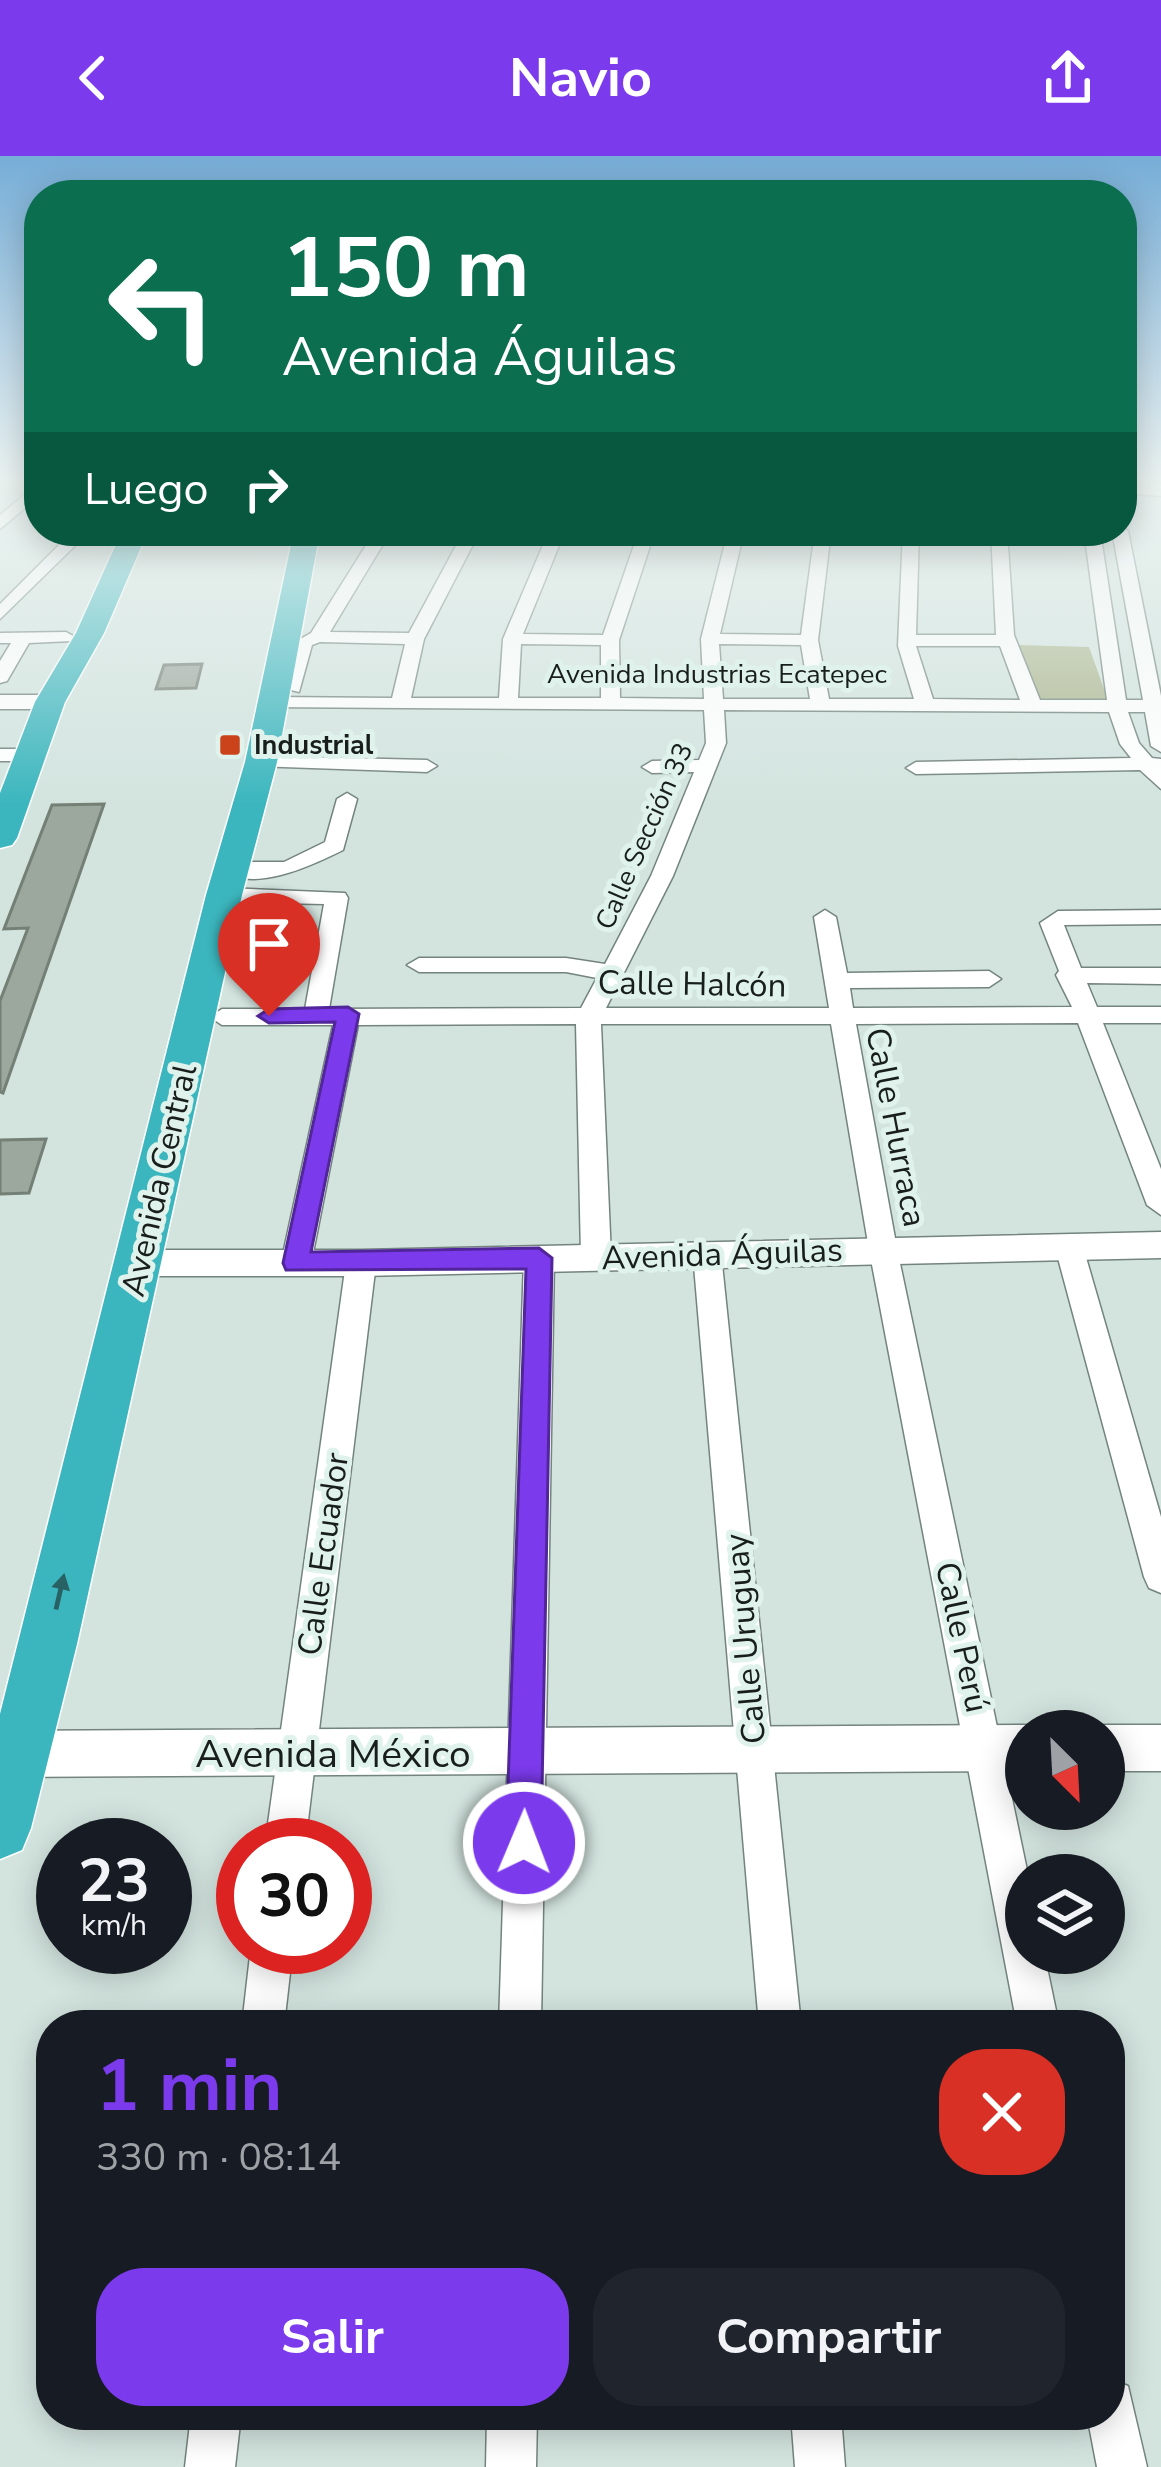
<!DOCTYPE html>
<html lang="es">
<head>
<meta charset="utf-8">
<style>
	body { margin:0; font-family:"Nunito Sans",sans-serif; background:#20242c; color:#f1f3f6; height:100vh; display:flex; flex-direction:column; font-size:45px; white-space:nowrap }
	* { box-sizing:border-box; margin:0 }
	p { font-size:39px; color:#9ea1a6 }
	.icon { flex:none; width:66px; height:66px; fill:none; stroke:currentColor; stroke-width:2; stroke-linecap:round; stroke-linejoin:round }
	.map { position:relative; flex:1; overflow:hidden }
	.side { position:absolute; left:36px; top:1854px; width:1089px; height:420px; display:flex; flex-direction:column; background:#171b24; border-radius:48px; box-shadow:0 6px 30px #0003 }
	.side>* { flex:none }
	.banner { position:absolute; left:24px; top:24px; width:1113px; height:366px; border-radius:48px; box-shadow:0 6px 30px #0003; background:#0b6e4f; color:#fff; overflow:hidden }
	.needle { width:78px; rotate:156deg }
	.controls { position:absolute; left:1005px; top:1554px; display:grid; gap:24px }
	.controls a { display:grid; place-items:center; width:120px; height:120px; border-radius:50%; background:#171b24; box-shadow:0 6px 30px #0003; font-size:60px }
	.speed { position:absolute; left:36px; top:1662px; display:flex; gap:24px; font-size:60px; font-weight:700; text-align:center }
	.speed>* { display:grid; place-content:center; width:156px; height:156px; border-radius:50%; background:#171b24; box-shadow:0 6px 30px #0003; line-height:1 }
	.speed small { font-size:30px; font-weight:400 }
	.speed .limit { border:18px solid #d22; background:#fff; color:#111 }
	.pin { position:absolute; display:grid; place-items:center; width:102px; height:102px; color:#fff; margin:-123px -51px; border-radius:50% 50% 50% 0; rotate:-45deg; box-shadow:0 0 12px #0007 }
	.pin .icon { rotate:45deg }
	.me { position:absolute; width:132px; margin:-66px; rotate:1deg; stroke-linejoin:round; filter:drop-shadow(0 0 9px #0008) }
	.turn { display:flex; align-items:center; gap:42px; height:252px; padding:0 60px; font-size:54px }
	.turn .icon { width:156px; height:156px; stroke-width:2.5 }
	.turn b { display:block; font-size:84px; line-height:102px }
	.then { display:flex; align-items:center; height:114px; padding:0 60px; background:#0003; gap:24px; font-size:45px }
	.round { display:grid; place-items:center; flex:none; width:126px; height:126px; border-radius:48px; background:#20242c }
	.head { display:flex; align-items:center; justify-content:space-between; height:204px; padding:0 60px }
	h1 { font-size:72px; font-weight:700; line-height:90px; color:#7c3aed }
	.primary-button { display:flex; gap:24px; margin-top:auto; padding:24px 60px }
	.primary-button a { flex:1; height:138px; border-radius:48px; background:#7c3aed; color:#fff; font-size:48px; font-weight:700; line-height:138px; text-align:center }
	.primary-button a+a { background:#20242c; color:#f1f3f6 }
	header { display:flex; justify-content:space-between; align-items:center; height:156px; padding:0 60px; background:#7c3aed; color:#fff; font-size:54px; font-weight:700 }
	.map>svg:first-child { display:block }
</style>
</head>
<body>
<header><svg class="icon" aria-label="back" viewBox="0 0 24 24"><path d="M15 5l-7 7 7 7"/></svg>Navio<svg class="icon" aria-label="share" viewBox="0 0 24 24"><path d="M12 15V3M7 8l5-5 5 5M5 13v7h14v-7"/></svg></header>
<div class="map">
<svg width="1161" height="2311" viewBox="0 0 1161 2311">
	<rect width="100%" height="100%" fill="#d3e4df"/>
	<path fill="#acb68e" d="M1018,489L1089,491L1109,547L1034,545Z"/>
	<path fill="#9ca79d" stroke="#747f75" stroke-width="3" d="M202,508L196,532L156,533L164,509Z
		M104,648L3,937L0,936V845L28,772L4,773L52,649Z
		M46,983L29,1037L0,1038V984Z"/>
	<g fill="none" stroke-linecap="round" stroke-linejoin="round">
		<g stroke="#73837e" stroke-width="3">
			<path id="minor" d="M39,327V340L0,373V359Z
				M1122,371L1128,375L1161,540V596L1151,590L1145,556H1128L1139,587L1152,602L1161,603V633L1140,614L916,618L906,612L916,606L1131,602L1120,588L1109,556L724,554L726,587L673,720L606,852H829L814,761L825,754L836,761L847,817L989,815L1001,823L989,831L850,832L853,852L1072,851L1056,819L1059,815L1040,767L1058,755L1161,754V768L1064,769L1081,812H1161V828L1087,827L1097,851H1161V867H1103L1161,1013V1059L1147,1049L1078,867L856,868L897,1093L1028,1719L1026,1797H1044L1059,1869H1017L869,1093L831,868H601L611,1101L606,1109H586L581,1101L576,868L358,869L311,1107L306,1115H286L281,1107L333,869H222L210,861L222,853H305L324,748L224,746L213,739L224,732L345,737L348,742L329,853L581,852L597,822L566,816H419L407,809L419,802H566L605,808L651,720L694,616L652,617L642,611L652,605L699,604L706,587L704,554L266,551V543L273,541L392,542L405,488L320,486L312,489L299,536L283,532L295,486L311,477L375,375H391L330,476L409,477L464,375H480L424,483L411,542H499L503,483L549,375H565L523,478L603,479L639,375H655L619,484L620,542L704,543L701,483L728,375H744L720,478L801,479L815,375H831L818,484L829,543H914L898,490L903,375H919L916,479H996L991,375H1007L1014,479L1040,544H1107L1084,375H1100L1126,544H1143L1112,375H1122ZM521,488L601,489V542H518ZM719,488L801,489L810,543H723ZM916,490H1000L1020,544L933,543Z
				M73,375H90L0,463V448Z
				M66,476L75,481L72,485L29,487L7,525L0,527V505L11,487H0V477Z
				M0,593H26L36,599L26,605H0Z
				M261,600L427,604L437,610L427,616L254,610L251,606Z
				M347,637L357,643L343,694C311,710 252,738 220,713L231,706H284L325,686L337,643Z
				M1069,1080L1079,1083L1083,1091L1161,1361V1437L1149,1432L1144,1421L1055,1091L1059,1083Z
				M707,1087L717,1090L721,1098L801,1869H759L693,1098L697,1090Z
				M539,1091L549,1094L554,1102L541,1869H499L524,1102L529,1094Z
				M361,1096L371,1099L376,1107L305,1689H265L346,1107L351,1099Z
				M251,1791H293L284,1869H242Z
				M1110,2223L1128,2230L1147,2311H1097L1087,2259H1110Z
				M191,2259H241L235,2311H185Z
				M487,2259H537L536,2311H486Z
				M791,2259H841L845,2311H795Z"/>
		</g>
		<g stroke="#73837e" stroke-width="3">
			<path id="tertiary" d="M1122,327L1161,328V340L1122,337Z
				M0,539H50L61,546L50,553H0Z
				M1161,1076V1102L361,1120H140L128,1116L123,1107L128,1098L140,1094H361Z
				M1026,1569L1039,1575H1026V1615L0,1621V1575Z
				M1104,1569H1161V1615H1104V1575H1091Z"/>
		</g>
		<g stroke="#fff" stroke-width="3">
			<path id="trunk" d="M122,375H148L104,477L65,546L17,682L12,689L0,692V637L35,546L76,477Z
				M294,375H320L277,606L242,739L77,1488L31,1672L22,1694L0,1703V1558L206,739L245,606Z"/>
		</g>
		<use href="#minor" fill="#fff" fill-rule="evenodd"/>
		<use href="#tertiary" fill="#fff" fill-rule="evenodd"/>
		<use href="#trunk" fill="#3cb6be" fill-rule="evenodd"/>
	</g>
	<defs><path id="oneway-solid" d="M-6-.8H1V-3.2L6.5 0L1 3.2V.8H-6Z" transform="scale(3)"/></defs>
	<use fill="#286265" href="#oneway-solid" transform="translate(60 1436) rotate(-77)"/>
	<linearGradient id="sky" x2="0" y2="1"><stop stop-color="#76add7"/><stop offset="0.5" stop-color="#ebf3f1"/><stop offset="1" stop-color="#ebf3f1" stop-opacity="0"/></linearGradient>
	<rect width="1161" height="647" fill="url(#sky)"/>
	<path fill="#7c3aed" stroke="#51269a" stroke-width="3" d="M348,851L359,858L311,1096L539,1092L552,1102L541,1687L536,1700L524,1705L511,1700L506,1687L526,1113L286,1114L283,1107L335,866L269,867L258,860L269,853Z"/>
	<rect fill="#cb431a" stroke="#e0f2ec" stroke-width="4.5" x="218" y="577" width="24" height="24" rx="6"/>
	<g text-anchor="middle" stroke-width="10" stroke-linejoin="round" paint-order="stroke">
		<g font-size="27" fill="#181e1c" stroke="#e0f2ec">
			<text x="717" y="527">Avenida Industrias Ecatepec</text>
			<text transform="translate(644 680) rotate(-66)" y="9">Calle Sección 33</text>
		</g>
		<g font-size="27" font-weight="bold" fill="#181e1c" stroke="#e0f2ec" text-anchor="start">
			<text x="254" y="598">Industrial</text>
		</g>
		<g font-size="33" fill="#181e1c" stroke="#e0f2ec">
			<text transform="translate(692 827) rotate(1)" y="12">Calle Halcón</text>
			<text transform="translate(897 971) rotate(79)" y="12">Calle Hurraca</text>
			<text transform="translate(158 1024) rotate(-77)" y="12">Avenida Central</text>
			<text transform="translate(722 1097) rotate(-2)" y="12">Avenida Águilas</text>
			<text transform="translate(322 1398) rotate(-82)" y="12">Calle Ecuador</text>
			<text transform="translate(963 1481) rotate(78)" y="12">Calle Perú</text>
			<text transform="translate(744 1483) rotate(-95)" y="12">Calle Uruguay</text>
		</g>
		<g font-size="39" fill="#181e1c" stroke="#e0f2ec">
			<text x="333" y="1611">Avenida México</text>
		</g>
	</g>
</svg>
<div class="controls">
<a><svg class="needle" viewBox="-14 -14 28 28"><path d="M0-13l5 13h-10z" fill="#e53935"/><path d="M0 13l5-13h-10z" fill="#9ea1a6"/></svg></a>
<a><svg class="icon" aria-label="layers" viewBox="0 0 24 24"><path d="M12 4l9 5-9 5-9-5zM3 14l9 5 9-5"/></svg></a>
</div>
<div class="speed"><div>23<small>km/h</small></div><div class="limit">30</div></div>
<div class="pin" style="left:269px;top:860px;background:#d93025"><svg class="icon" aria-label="arrive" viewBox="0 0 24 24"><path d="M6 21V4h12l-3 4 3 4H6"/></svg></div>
<svg class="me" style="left:524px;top:1687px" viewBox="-20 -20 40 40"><circle r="17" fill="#7c3aed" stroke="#fff" stroke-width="3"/><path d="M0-11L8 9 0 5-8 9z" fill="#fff"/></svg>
<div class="banner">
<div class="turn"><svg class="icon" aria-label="left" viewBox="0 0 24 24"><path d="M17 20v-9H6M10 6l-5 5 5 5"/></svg><div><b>150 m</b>Avenida Águilas</div></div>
<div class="then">Luego<svg class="icon" aria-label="right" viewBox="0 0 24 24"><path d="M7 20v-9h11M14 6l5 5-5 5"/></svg></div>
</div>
<section class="side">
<div class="head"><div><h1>1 min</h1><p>330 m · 08:14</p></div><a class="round" style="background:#d93025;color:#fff"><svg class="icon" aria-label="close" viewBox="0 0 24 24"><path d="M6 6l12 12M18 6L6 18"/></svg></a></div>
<div class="primary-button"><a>Salir</a><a>Compartir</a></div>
</section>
</div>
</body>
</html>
